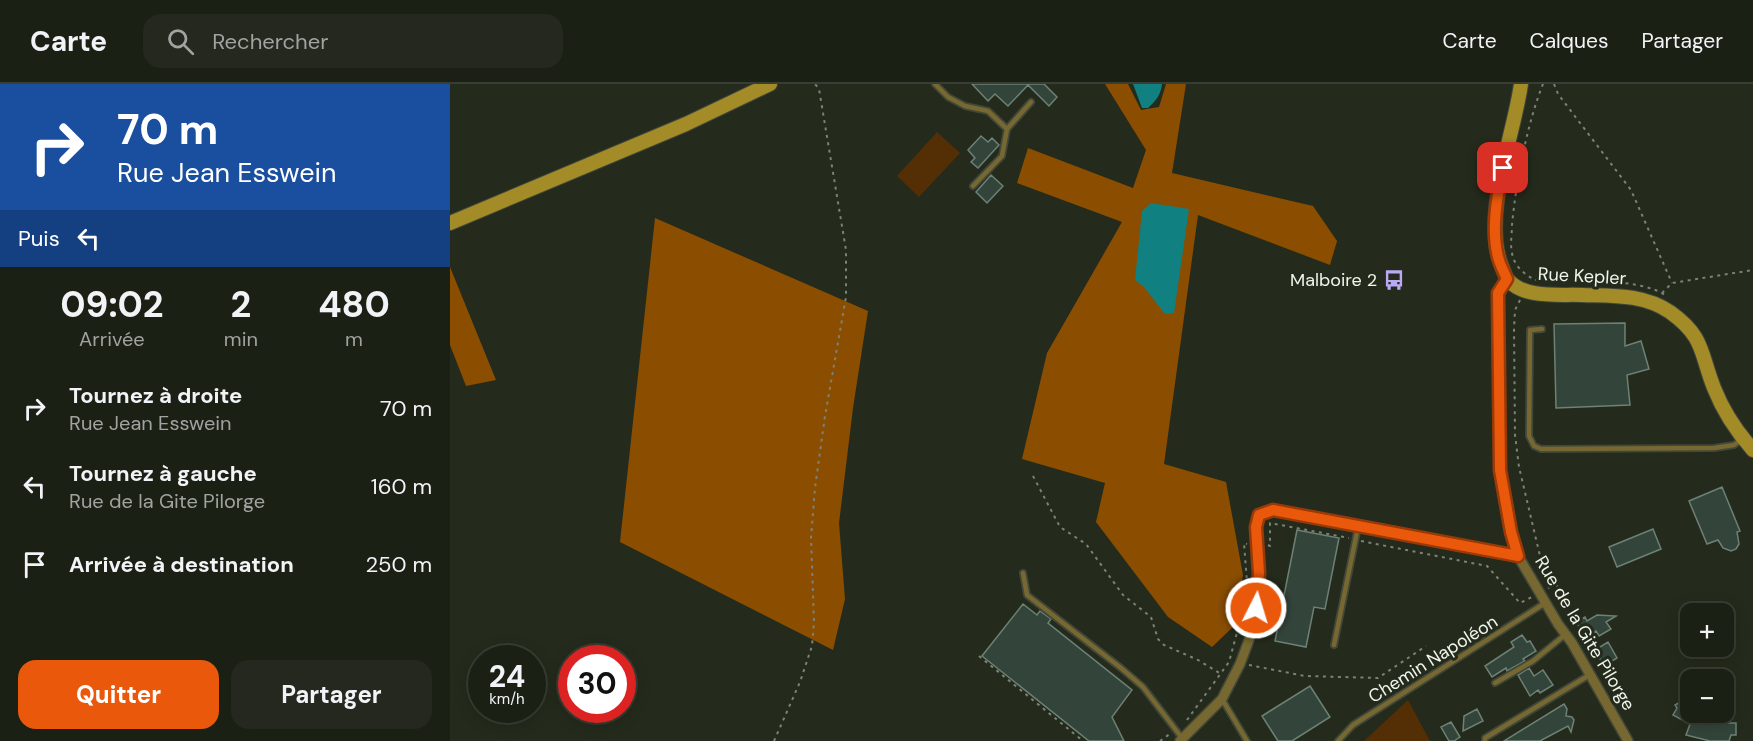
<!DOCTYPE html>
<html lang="fr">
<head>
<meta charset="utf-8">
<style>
	body { margin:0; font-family:"DM Sans",sans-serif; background:#24281e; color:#f1f3f6; height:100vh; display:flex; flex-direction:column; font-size:22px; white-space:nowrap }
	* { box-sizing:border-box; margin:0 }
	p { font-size:20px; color:#a0a3a0 }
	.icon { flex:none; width:33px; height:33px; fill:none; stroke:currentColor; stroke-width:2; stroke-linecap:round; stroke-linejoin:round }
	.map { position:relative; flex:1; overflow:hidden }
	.details { display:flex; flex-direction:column; background:#1b2015; width:450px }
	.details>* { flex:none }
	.top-card { background:#1a4fa0; color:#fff; overflow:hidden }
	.fabs { position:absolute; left:1230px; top:519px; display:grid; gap:12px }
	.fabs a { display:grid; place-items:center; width:54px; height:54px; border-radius:12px; background:#1b2015; box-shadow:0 3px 15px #0003,0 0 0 2px #393e34; font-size:30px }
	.speed { position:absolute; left:18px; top:561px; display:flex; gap:12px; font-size:30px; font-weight:700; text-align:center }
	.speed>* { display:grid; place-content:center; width:78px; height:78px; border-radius:50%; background:#1b2015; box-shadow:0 3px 15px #0003,0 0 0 2px #393e34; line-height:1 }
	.speed small { font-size:15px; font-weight:400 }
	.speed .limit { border:9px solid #d22; background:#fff; color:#111 }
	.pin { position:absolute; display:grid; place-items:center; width:51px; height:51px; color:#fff; margin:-26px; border-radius:12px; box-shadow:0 3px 9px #0006 }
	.me { position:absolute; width:66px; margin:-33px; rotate:5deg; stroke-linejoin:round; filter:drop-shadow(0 0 4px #0008) }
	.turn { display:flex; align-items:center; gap:21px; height:126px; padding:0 18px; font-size:27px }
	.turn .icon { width:78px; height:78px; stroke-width:2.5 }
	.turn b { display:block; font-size:42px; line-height:51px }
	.then { display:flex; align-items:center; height:57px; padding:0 18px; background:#0003; gap:12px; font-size:22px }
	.eta { display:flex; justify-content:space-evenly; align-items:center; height:102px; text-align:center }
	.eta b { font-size:36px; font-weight:700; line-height:42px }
	.cta { display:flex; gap:12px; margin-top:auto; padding:12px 18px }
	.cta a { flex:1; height:69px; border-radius:18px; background:#ea580c; color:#fff; font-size:24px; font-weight:700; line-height:69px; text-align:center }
	.cta a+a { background:#24281e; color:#f1f3f6 }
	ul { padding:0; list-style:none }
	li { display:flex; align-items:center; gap:18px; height:78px; padding:0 18px }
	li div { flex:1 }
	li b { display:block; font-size:22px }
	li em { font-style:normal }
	header { display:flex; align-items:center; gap:36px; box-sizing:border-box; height:84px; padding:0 30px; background:#1b2015; border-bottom:2px solid #393e34 }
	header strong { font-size:28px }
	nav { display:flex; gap:33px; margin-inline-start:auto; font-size:21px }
	.search { width:420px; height:54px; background:#24281e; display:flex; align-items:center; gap:15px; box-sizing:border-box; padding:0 21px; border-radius:18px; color:#a0a3a0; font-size:22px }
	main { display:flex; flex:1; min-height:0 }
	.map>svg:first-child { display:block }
</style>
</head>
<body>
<header>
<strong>Carte</strong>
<div class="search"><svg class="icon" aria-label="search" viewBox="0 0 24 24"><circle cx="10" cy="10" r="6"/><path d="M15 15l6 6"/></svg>Rechercher</div>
<nav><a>Carte</a><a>Calques</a><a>Partager</a></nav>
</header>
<main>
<section class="details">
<div class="top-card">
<div class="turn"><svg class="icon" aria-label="right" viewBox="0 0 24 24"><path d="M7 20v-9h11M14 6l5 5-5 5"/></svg><div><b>70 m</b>Rue Jean Esswein</div></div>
<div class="then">Puis<svg class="icon" aria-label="left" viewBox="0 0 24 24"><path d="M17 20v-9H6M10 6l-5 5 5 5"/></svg></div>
</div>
<div class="eta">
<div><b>09:02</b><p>Arrivée</p></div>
<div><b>2</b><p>min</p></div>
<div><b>480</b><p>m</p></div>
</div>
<ul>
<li><svg class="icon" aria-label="right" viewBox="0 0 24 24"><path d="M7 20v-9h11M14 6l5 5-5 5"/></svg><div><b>Tournez à droite</b><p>Rue Jean Esswein</p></div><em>70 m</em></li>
<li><svg class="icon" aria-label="left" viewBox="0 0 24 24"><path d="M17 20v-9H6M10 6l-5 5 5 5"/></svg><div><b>Tournez à gauche</b><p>Rue de la Gite Pilorge</p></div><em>160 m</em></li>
<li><svg class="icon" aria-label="arrive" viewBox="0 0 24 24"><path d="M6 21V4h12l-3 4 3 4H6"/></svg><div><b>Arrivée à destination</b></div><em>250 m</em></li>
</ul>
<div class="cta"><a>Quitter</a><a>Partager</a></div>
</section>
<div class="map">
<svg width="1303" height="657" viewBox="0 0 1303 657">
	<rect width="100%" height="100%" fill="#242b1c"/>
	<path fill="#542e05" d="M487,48L510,69L469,113L447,92Z
		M958,616L980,657H914Z"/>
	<path fill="#8b4e01" d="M655,0H678L691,26L709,23L716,0H736L722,89L863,122L887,157L880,181L748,131L714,380L776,398L793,491L786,540L762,563L718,533L646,438L655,399L572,375L597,269L672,138L567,99L578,64L683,104L696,66Z
		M205,134L418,227L403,324L389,439L395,515L383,566L170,458Z
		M0,183L46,296L16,302L0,261Z"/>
	<path fill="#118081" d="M683,0H712C711,10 706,17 698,24H692Z
		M701,119L739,125L724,229L715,230L694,203L685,196L692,127Z"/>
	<path fill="#33453b" stroke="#6d8176" stroke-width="1.5" d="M522,0H594L607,13L599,22L578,1L558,22L545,10L538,17Z
		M531,52L538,58L542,54L549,61L528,84L521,78L525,74L518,66Z
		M541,91L553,102L537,119L526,108Z
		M1175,239V262L1191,257L1199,285L1177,291L1180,321L1106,324L1104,240Z
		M1272,403L1290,447L1287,448L1289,460L1286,465L1281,467L1273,464L1268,456L1257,460L1239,417Z
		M1203,445L1211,465L1167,483L1159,463Z
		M847,446L889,454L875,525L864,523L856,563L825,557Z
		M573,520L587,531L590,527L601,535L598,539L682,606L662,633L674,657H639L532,572Z
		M1147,531L1166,532L1156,538L1161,545L1149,552L1146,547L1135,553L1126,538L1135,533L1137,537Z
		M1072,551L1077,558L1080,557L1086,567L1073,575L1075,577L1057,587L1056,584L1042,593L1035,582L1064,563L1061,558Z
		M1158,558L1167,574L1154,582L1145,566Z
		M1079,584L1084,592L1093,586L1103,601L1090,609L1088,606L1080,612L1068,591Z
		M860,602L880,633L842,657H828L812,632Z
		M1240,612V628H1258L1263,636L1273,639H1286V651H1281L1279,657H1260L1236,651L1240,640L1223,631L1227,624L1225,621Z
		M1114,620L1117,625L1116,632L1122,633L1124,636L1121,648L1118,642L1090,657H1054Z
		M1027,625L1033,637L1013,647L1014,632Z
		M1001,638L1010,653L1004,657H999L991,643Z"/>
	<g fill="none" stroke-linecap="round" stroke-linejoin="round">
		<g stroke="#414739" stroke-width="8">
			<path id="lane" d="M485,0L498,13L515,22L538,27L557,45
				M523,102L552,72L557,45L581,18
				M1092,245L1080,246L1079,352L1084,362L1091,365L1264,364L1284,361L1291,356
				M573,489L577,511L671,584L693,603L732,654
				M884,561L908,443
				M1045,599L1083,577L1116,550
				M772,615L797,657
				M888,657L903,641L1095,519
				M1035,657V654L1141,590"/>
		</g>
		<g stroke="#414739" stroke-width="12">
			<path id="street" d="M1057,195L1048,209L1050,386L1061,448L1068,472L1108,540L1122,559L1178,657
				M730,657L772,615L790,580L799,556L806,524L809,489L806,443L809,431L823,426L908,443L1068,472"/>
		</g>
		<g stroke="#414739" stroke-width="16">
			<path id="secondary" d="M1071,0C1064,51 1031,134 1052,183C1054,187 1055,193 1058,196C1075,215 1109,210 1132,211C1163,212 1193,210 1220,228C1255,253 1250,269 1264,304C1273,327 1287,348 1303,366
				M0,139L236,40L320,0"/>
		</g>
		<path stroke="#7c8275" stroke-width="2" stroke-dasharray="3 4.5" stroke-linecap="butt" d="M1093,0C1077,40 1066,98 1062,141C1062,150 1060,160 1062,169C1064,182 1074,190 1085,196C1118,197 1188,193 1215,211
			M1104,0L1108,10L1181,106L1222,199
			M1212,209L1222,199L1303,186
			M1070,216L1065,226L1064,245L1065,351L1069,383L1090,472L1110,507L1120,539
			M583,392L610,443L636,460L673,511L701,533L708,555L714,561L748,576L771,590
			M911,457L1037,482L1070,519L1082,513
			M818,461L820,462V439L899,454
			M1098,504L1106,500
			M529,572L633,657
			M799,581L855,592L928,594L976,562
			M737,636L779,578L791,534L797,498L794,459L797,460
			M324,657L350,598L362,562L364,538L361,454L365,404L375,332L396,213V166L369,5L365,0
			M710,657L721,649"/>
		<use href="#lane" stroke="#766830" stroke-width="4.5"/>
		<use href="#street" stroke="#766830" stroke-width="9"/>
		<use href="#secondary" stroke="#a38b28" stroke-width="14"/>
	</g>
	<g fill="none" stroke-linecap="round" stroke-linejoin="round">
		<g stroke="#983908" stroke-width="15">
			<path id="route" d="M806,524L809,489L806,443L809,431L823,426L1068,472L1061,448L1050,386L1048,209L1057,195C1054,188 1050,181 1048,173C1041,145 1047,112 1053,84"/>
		</g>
		<use href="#route" stroke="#ea580c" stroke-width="10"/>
	</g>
	<defs>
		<g id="bus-bare" transform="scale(1.62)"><path d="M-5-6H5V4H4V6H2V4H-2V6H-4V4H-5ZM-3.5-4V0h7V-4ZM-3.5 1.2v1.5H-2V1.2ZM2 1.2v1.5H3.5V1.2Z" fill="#bca9f5" stroke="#242b1c" stroke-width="2.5" paint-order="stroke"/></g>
	</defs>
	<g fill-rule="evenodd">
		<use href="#bus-bare" x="944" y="196"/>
	</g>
	<g text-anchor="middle" stroke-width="6" stroke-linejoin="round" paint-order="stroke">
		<g font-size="18" fill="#f1f6ec" stroke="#242b1c">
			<text transform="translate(1132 192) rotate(3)" y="6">Rue Kepler</text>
			<text transform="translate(1135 549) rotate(59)" y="6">Rue de la Gite Pilorge</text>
			<text transform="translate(983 575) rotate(-32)" y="6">Chemin Napoléon</text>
		</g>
		<g font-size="18" fill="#f1f6ec" stroke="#242b1c" text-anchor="end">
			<text x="927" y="202">Malboire 2</text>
		</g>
	</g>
</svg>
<div class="fabs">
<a>+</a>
<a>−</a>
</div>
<div class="speed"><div>24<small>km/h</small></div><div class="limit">30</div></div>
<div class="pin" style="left:1053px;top:84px;background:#d93025"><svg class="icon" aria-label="arrive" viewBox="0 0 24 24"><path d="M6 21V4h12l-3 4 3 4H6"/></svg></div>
<svg class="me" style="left:806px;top:524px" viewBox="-20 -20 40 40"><circle r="17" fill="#ea580c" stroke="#fff" stroke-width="3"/><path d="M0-11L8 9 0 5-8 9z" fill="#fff"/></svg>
</div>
</main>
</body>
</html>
